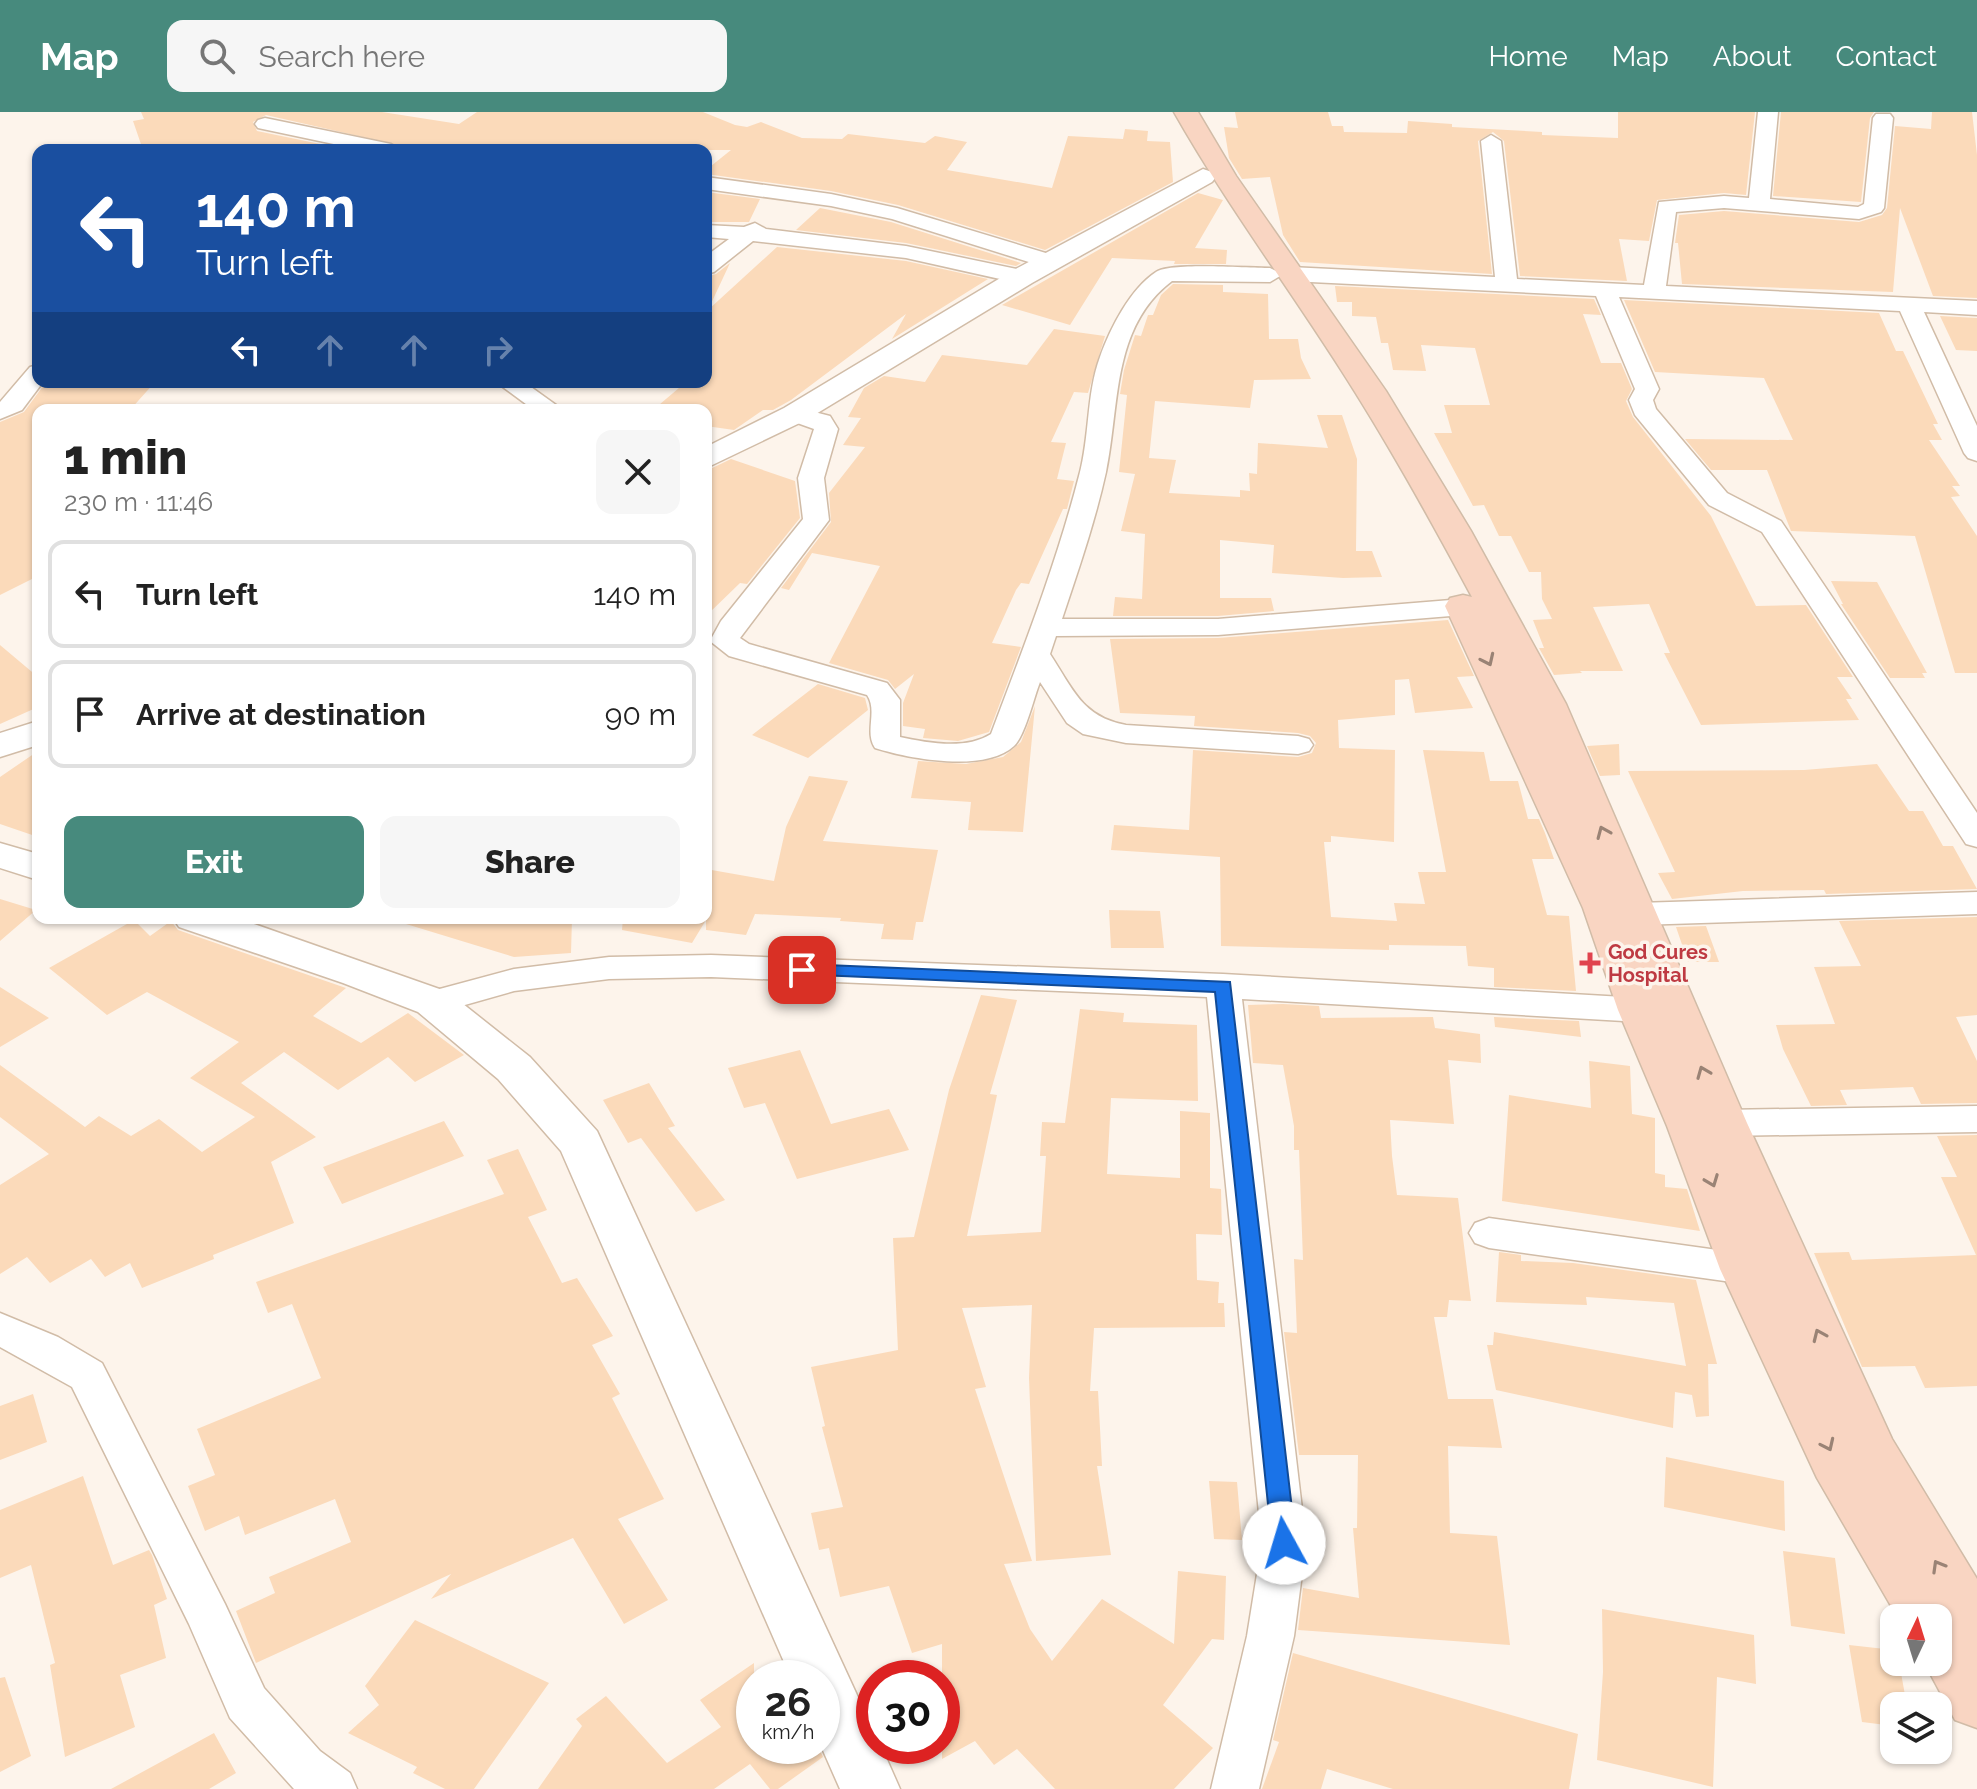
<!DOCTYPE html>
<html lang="en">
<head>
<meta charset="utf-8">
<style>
	body { margin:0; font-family:Raleway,sans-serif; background:#f6f6f6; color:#222; height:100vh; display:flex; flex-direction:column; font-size:30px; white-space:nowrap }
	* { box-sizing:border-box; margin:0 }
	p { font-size:26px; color:#767676 }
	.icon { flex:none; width:44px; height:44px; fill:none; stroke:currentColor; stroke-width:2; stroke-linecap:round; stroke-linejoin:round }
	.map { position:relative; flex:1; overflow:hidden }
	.panel { position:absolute; left:32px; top:292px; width:680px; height:520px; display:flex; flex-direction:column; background:#fff; border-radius:16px; box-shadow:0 2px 6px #0004 }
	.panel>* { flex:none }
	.guide { position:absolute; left:32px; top:32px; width:680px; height:244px; border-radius:16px; box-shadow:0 2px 6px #0004; background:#1a4fa0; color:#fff; overflow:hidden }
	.needle { width:52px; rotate:4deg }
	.buttons { position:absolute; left:1880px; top:1492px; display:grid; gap:16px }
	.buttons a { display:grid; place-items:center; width:72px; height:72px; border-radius:16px; background:#fff; box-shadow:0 2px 6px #0004; font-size:40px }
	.speed { position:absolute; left:736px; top:1548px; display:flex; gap:16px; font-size:40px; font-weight:700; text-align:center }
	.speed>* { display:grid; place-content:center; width:104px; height:104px; border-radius:50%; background:#fff; box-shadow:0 2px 6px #0004; line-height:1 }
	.speed small { font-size:20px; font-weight:400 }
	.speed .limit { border:12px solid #d22; background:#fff; color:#111 }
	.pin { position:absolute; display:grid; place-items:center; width:68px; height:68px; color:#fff; margin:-34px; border-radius:16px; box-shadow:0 4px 12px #0006 }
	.me { position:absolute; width:88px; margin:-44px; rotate:354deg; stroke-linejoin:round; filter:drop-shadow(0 0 6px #0008) }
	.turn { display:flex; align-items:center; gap:28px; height:168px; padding:0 32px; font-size:36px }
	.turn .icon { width:104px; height:104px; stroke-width:2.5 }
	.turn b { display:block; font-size:56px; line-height:68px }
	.lanes { display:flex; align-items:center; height:76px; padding:0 32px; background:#0003; justify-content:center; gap:40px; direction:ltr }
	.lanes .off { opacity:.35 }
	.round { display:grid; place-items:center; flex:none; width:84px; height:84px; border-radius:16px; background:#f6f6f6 }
	.summary { display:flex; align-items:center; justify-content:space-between; height:136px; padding:0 32px }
	h1 { font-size:48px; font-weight:800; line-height:60px }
	.cta { display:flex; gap:16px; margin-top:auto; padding:16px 32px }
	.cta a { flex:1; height:92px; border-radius:16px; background:#478a7d; color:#fff; font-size:32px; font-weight:800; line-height:92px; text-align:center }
	.cta a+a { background:#f6f6f6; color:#222 }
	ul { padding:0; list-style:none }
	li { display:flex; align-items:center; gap:24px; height:108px; margin:0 16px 12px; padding:0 16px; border:4px solid #e0e0e0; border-radius:16px }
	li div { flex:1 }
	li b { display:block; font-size:30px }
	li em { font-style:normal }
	header { display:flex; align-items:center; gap:48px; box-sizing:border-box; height:112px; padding:0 40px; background:#478a7d; color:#fff }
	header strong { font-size:38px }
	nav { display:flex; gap:44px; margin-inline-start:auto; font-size:28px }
	.search { width:560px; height:72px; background:#f6f6f6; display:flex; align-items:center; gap:20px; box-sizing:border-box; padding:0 28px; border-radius:16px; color:#767676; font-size:30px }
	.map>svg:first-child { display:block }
</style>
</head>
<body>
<header>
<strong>Map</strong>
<div class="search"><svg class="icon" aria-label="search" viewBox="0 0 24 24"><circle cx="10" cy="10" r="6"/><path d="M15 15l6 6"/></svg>Search here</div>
<nav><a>Home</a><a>Map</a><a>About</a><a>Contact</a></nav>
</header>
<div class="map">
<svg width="1977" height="1677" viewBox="0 0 1977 1677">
	<rect width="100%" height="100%" fill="#fdf4eb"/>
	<path fill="#fbdaba" d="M141,0H382L459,12L477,0H703L735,13L747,15L761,10L802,26L842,27L848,22L925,31L935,24L967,30L947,58L1052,76L1068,24L1123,27L1125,17L1148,19L1147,29L1170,30L1173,70L1045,138L898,93L831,79L706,62V58L731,38H453L398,33L266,3L253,10L257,19L325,33L317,38H143L133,9L144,7Z
		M1235,0H1328L1332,14H1343L1344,20L1407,21L1408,9L1452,12V15L1542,20V23L1618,26V0H1755L1746,83L1724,81L1657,88L1649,129L1619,127L1627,169L1520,164L1504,29L1493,20L1478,29L1492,162L1300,150L1283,123L1270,65L1242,67L1229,46L1224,15L1238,16Z
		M1781,0H1874L1870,6L1861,90L1773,84Z
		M1932,0H1972L1977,43V186L1933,184L1900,96L1893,180L1682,172L1678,131H1675L1679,103L1724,99L1859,110L1882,103L1887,96L1895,14L1931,17Z
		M706,80L760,87L749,110H706Z
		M1198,81L1223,88L1195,136L1227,138L1226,152H1174L1175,149L1112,146L1070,213L1002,193Z
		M820,96L891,110L1021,151L1016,154L906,131L796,118Z
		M777,135L906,149L988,167L892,227L906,202L791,288L773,298H763L734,318L706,314V298H653L686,270H706V165L716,162L730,151L708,198Z
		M1173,172L1223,173V180L1268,182L1269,227H1298L1301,246L1311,267L1254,268L1250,296L1155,289L1149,346L1176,348L1169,381L1240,385V378L1250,379L1249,361L1257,362L1258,331L1328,336L1317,303H1342L1357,347L1356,439H1372L1382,465L1343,466L1272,461L1274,433L1220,428V486H1271L1274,499L1218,504H1113L1115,485L1142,487L1145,422L1121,419L1135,362L1119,360L1127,283L1120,282L1124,258L1135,223L1141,224L1148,203H1153L1161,183Z
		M1335,174L1594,187L1601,203L1583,202L1601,251H1621L1632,277L1626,289L1633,305L1711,404L1756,494L1806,493L1853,565H1837L1852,587H1846L1859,608L1701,613L1664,541H1670L1649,492L1593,495L1623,559H1580L1582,561L1554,563L1539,536H1544L1533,508L1552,507L1542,487L1541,460H1529L1511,424H1499L1484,393L1473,394L1434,321H1452L1444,293H1490L1475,236L1421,233L1426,259L1393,258L1388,231H1381L1376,205L1352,204V190H1337Z
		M1624,188L1879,201L1896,239H1903L1938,312H1933L1942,328H1929L1960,374H1952L1960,384L1951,385L1977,424V561H1955L1915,424L1791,419L1767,358H1711L1685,327L1793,328L1764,266L1655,260Z
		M1940,204L1977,206V239L1956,238Z
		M1054,217L1105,224L1088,281L1074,280L1051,330L1066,331L1057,367L1074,369L1067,397H1063L1029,472L1021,471L1016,478L992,531L1021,535L989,620L958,629L923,626L925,617L903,614V591L914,562L895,577L888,568L829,551L880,454L812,441L789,478L781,476L831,410L829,381L865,335L843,333L861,306L848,305L864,276L884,264L925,270L942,243L1027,253Z
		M46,270H155L130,298H38V464L0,483V310L24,300Z
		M731,347L795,369L800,406L747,472L740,471L706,504V359Z
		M1831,469L1877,470L1927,561H1922L1925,566H1890L1841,492H1843Z
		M1448,508L1474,564L1457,565L1473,596L1415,601L1409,567L1395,568V603L1338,608L1339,636L1395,638L1394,730L1331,724V730H1324L1331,805L1397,809L1394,791L1425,792L1418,760H1446L1423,638L1484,640L1490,669H1518L1528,707H1539L1545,721L1554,747H1532L1547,803L1569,804L1576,879L1494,875V856L1468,854L1466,834L1389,833V838L1221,834L1220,745L1111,738L1114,713L1189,718L1193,638L1298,645L1312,641L1316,631L1310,624L1298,621L1194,614L1195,604L1120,601L1110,527L1218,526Z
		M0,533L38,565V595L0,612Z
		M818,572L865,586L868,598L808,646L752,623Z
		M1035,594L1023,720L968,718L971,690L911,686L918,649L966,652L1003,645L1021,630Z
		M1619,632L1620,663L1600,664L1587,634Z
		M38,639V725L0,712V665Z
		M1877,652L1909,699H1923L1943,734H1953L1977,777L1826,782L1824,778L1743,779L1672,787L1658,761L1675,760L1628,659L1804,658Z
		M809,664L848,669L823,729L938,738L923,810H916L913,828L881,827L884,812L840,809L841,806L755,802L746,823L706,818V808L692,831L622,818L623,806H706V757L774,769L786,715Z
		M0,787L36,798L0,829Z
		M1109,798L1160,799L1164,836H1111Z
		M1977,805V903L1956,905L1977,949V991L1921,992L1913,975L1840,978L1847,993L1811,994L1783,937L1776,913L1835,912L1814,855L1861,854L1839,809Z
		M407,806H572L571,841L514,845L406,812Z
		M134,808L150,824L171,809L178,818L346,876L313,904L361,931L408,901L464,943L415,970L388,945L338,978L284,940L241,971L316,1025L271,1050L294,1111L213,1143L214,1147L142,1176L130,1151L105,1165L91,1147L50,1171L27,1145L0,1162V1073L49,1042L0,1005V953L85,1015L99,1004L131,1024L159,1007L202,1040L255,1005L190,966L239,930L147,880L107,903L49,856Z
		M1706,814L1719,850H1688L1676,815Z
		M0,875L49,906L0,935Z
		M981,883L1017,888L990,982L997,983L967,1124L1041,1120L1046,1044H1040L1042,1010L1065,1011L1080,897L1124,901L1123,910L1197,913L1198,989L1111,986L1107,1062L1180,1066V999L1210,1001V1076L1221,1077L1222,1123L1196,1122L1197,1168L1219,1170L1218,1191H1224L1225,1215L1094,1216L1090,1279H1098L1102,1354H1097L1111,1443L1036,1449L1029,1266L1032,1193L962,1196L986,1275L975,1277L1032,1449L1004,1452L1030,1517L1052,1549L1102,1487L1174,1532L1178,1459L1226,1464L1224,1528L1212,1527L1163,1593L1213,1636L1174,1677H1055L1017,1637L994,1653L975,1629L942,1647V1532L912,1541L889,1474L840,1485L829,1436L819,1438L811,1401L843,1395L822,1315L825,1314L811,1255L898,1238L893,1126L914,1125L949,978Z
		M1283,892L1319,894L1321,906L1433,905L1435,916L1480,922L1481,951L1448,948L1454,1012L1390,1008L1392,1044L1397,1083L1458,1086L1471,1189L1449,1188L1447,1205H1434L1448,1287H1493L1502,1336L1448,1334L1450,1421L1497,1424L1510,1533L1298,1518L1303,1476L1359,1486L1353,1416H1357L1358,1343H1299L1284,1220L1297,1221L1294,1147L1303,1148L1299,1038H1294V1014L1283,953L1253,951L1248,893Z
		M1494,905L1579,909L1581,925L1495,915Z
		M800,938L831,1012L889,997L909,1038L797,1067L765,991L744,996L728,956Z
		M1589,949L1630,954L1632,1002L1655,1006V1061L1665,1063V1075L1687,1077L1700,1119L1502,1089L1509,983L1591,996Z
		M649,971L675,1014L668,1016L725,1088L696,1100L641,1026L628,1031L603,988Z
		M444,1009L464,1044L342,1092L323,1055Z
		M1977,1023V1274L1925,1276L1915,1254L1862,1255L1814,1141L1849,1140L1852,1148L1976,1143L1941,1065H1957L1937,1024Z
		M518,1037L547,1098L528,1105L562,1171L577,1166L613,1224L592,1233L620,1282L612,1286L664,1387L618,1407L668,1488L624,1512L573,1426L431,1487L451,1462L256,1551L236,1499L275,1481L269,1465L351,1430L335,1387L245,1423L239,1404L205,1419L188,1374L215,1363L197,1317L321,1266L292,1192L268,1201L256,1170L504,1082L487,1048Z
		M1499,1140L1521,1143V1149L1573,1151L1696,1168L1717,1252H1708L1709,1304L1696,1305L1692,1283L1675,1280L1673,1316L1496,1278L1487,1233H1493L1494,1220L1686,1254L1674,1191L1586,1185L1587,1193L1496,1190Z
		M33,1282L47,1330L0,1348V1294Z
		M1666,1345L1784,1369L1785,1419L1664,1395Z
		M83,1364L113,1453L149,1438L152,1443L167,1487L154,1493L166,1546L120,1563L135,1615L65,1645L50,1553L55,1551L31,1453L0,1466V1398Z
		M1209,1369L1237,1370L1242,1428L1214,1427Z
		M1783,1439L1835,1446L1845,1522L1791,1514Z
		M1602,1497L1754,1523L1756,1572L1717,1565L1713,1675L1597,1648L1603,1560Z
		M415,1508L549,1571L474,1677H445L413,1661L417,1655L348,1621L379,1593L365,1574Z
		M1849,1533L1894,1538V1550H1899L1907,1594H1894V1614L1862,1610Z
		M1293,1541L1578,1622L1569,1677H1393L1327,1657L1321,1677H1262L1279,1630L1273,1628Z
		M754,1551V1634H818L823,1645L778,1677H770L750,1652L714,1677H538L582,1614L576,1607L606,1584L667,1651L721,1615L700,1588Z
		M5,1565L31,1644L0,1660V1566Z
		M214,1621L236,1661L209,1677H111Z"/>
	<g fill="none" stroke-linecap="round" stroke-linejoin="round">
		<g stroke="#d1bca7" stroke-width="3">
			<path id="minor" d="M1758,0H1778L1770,87L1858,95L1864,92L1873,6L1876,2H1890L1893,6L1884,96L1881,100L1859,107L1724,96L1676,100L1666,174L1977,189V203L1924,200L1977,314V349L1968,346L1964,341L1900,199L1619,185L1659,277L1653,288L1656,297L1727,381L1781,409L1977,701V735L1966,732L1762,420L1709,393L1635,303L1629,288L1635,277L1596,184L1290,169L1280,164L1270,170L1172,169C1111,215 1120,294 1106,360C1095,410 1078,459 1062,507H1218L1463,487L1473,489L1477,495L1473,501L1463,503L1218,523L1056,524L1050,542C1073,577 1082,605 1126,613L1298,624L1309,627L1313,633L1309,639L1298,642L1126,631L1083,622L1067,611L1040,570C1034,585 1025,624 1014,634C985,661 910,647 875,636C864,620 878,599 867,583L729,544L710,529L721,509L803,407L798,366L814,317L786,307L783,302L786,297L795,295L830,304L838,317L824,366L829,408L740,526L749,532L887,571L900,588V625C928,631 966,638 991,622C1023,537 1056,453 1079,364C1090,325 1086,283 1100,245C1110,217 1130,177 1156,160C1170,150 1248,156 1270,156L1280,161L1290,155L1495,165L1481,29L1491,23L1501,29L1517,167L1644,173L1659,90L1724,84L1749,86Z
				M265,6L391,32L401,38H362L258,16L255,12L258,8Z
				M706,65L831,82L897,96L1059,145L1062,150L1051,157L892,107L831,94L706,77Z
				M755,111L766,117L906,134L1022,158L1033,165L1022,172L906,146L753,129L714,160L706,162V144L729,127L706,125V113L744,115Z
				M38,253V270H43L22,298L0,307V290L30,255Z
				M496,270H524L563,298H534Z
				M1977,780V802L1638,813L1626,810L1621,802L1626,794L1638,791Z
				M711,843L1223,862L1641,886L1653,890L1659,898L1653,906L1641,910L1242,887L1306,1431L1294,1524L1259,1677H1211L1247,1524L1262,1431L1207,885L711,865L609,867L514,879L433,902L421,898L416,890L421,882L514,857L609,845Z
				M1977,994V1020L1723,1024L1710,1020L1704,1011L1710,1002L1723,998Z
				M1489,1106L1746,1142L1760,1146L1766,1157L1760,1168L1746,1172L1489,1136L1475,1131L1469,1121L1475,1111Z
				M0,1201L58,1225L102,1251L225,1492L264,1576L320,1639L350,1661L357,1677H294L230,1606L189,1512L72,1275L0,1235Z"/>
		</g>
		<g stroke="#d1bca7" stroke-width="3">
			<path id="tertiary" d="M1203,57L1212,60L1216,65L1212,70L1032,171L806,308L706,356V335L784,296L1012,159Z
				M38,609V633L0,645V621Z
				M0,731L38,742V768L0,756Z
				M173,806H237L448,880L530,945L597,1019L874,1620V1634H881L900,1677H840L821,1634L822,1566H791L561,1039L498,967L418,900L343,871L179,815Z"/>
		</g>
		<g stroke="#d1bca7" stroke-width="3">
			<path id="secondary" d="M1174,0H1198L1236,64L1386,279L1471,419L1566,592L1747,1011L1892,1327L1977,1467V1616L1955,1608L1924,1550H1938V1506H1898L1817,1366L1720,1157L1667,1014L1618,898L1583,796L1445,494L1450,486L1463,483L1472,485C1435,416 1397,347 1355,280C1296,185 1229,97 1174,0Z"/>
		</g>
		<use href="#minor" fill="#fff" fill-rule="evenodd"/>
		<use href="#tertiary" fill="#fff" fill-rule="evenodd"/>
		<use href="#secondary" fill="#f9d5c2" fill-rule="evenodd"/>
	</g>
	<defs><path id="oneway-chevron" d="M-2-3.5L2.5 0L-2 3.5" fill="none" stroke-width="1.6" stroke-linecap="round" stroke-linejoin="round" transform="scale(2)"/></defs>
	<g stroke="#9a8375">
		<use href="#oneway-chevron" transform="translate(1488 548) rotate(65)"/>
		<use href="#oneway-chevron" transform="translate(1603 720) rotate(-113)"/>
		<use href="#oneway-chevron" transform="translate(1703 960) rotate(-112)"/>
		<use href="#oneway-chevron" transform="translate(1712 1069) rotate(69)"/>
		<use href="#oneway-chevron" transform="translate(1819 1223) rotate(-114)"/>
		<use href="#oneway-chevron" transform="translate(1828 1333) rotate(65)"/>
		<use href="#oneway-chevron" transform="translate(1938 1454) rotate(-120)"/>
	</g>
	<path fill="#1a73e8" stroke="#114b97" stroke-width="2" d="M802,852L1230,870L1296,1431L1292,1438L1284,1441L1275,1438L1272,1431L1215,880L795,862L792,858L795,853Z"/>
	<path fill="#e0444e" stroke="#fdf4eb" stroke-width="3" d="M1586 839h8v8h8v8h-8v8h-8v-8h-8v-8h8z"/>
	<g text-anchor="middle" stroke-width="7" stroke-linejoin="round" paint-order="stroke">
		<g font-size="20" font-weight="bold" fill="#be3a42" stroke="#fdf4eb" text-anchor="start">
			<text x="1608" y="847">God Cures<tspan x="1608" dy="23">Hospital</tspan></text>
		</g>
	</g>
</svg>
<div class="buttons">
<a><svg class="needle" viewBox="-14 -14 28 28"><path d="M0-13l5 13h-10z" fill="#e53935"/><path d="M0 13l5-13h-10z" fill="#767676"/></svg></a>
<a><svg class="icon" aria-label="layers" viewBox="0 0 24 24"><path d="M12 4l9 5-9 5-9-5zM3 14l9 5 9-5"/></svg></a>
</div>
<div class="speed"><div>26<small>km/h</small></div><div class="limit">30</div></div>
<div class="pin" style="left:802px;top:858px;background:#d93025"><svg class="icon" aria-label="arrive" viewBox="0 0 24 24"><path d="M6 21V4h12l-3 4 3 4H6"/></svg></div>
<svg class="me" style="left:1284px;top:1431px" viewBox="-20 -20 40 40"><circle r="19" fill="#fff"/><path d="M0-13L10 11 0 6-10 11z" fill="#1a73e8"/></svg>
<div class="guide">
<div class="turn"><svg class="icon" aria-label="left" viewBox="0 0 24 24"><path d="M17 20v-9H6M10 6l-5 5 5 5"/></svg><div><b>140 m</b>Turn left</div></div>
<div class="lanes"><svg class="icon" aria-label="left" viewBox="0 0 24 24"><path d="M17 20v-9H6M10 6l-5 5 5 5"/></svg><svg class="icon off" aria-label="ahead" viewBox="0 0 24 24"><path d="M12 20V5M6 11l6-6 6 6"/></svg><svg class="icon off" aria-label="ahead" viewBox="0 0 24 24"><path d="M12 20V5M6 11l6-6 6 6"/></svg><svg class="icon off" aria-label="right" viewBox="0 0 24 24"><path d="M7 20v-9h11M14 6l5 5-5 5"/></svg></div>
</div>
<section class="panel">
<div class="summary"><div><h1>1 min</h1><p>230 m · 11:46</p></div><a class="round"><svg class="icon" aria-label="close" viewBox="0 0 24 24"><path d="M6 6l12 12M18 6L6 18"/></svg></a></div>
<ul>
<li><svg class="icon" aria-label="left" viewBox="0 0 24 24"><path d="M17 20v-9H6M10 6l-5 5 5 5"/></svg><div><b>Turn left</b></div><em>140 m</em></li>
<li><svg class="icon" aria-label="arrive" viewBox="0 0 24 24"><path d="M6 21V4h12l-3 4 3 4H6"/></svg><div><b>Arrive at destination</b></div><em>90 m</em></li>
</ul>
<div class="cta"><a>Exit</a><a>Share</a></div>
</section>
</div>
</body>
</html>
